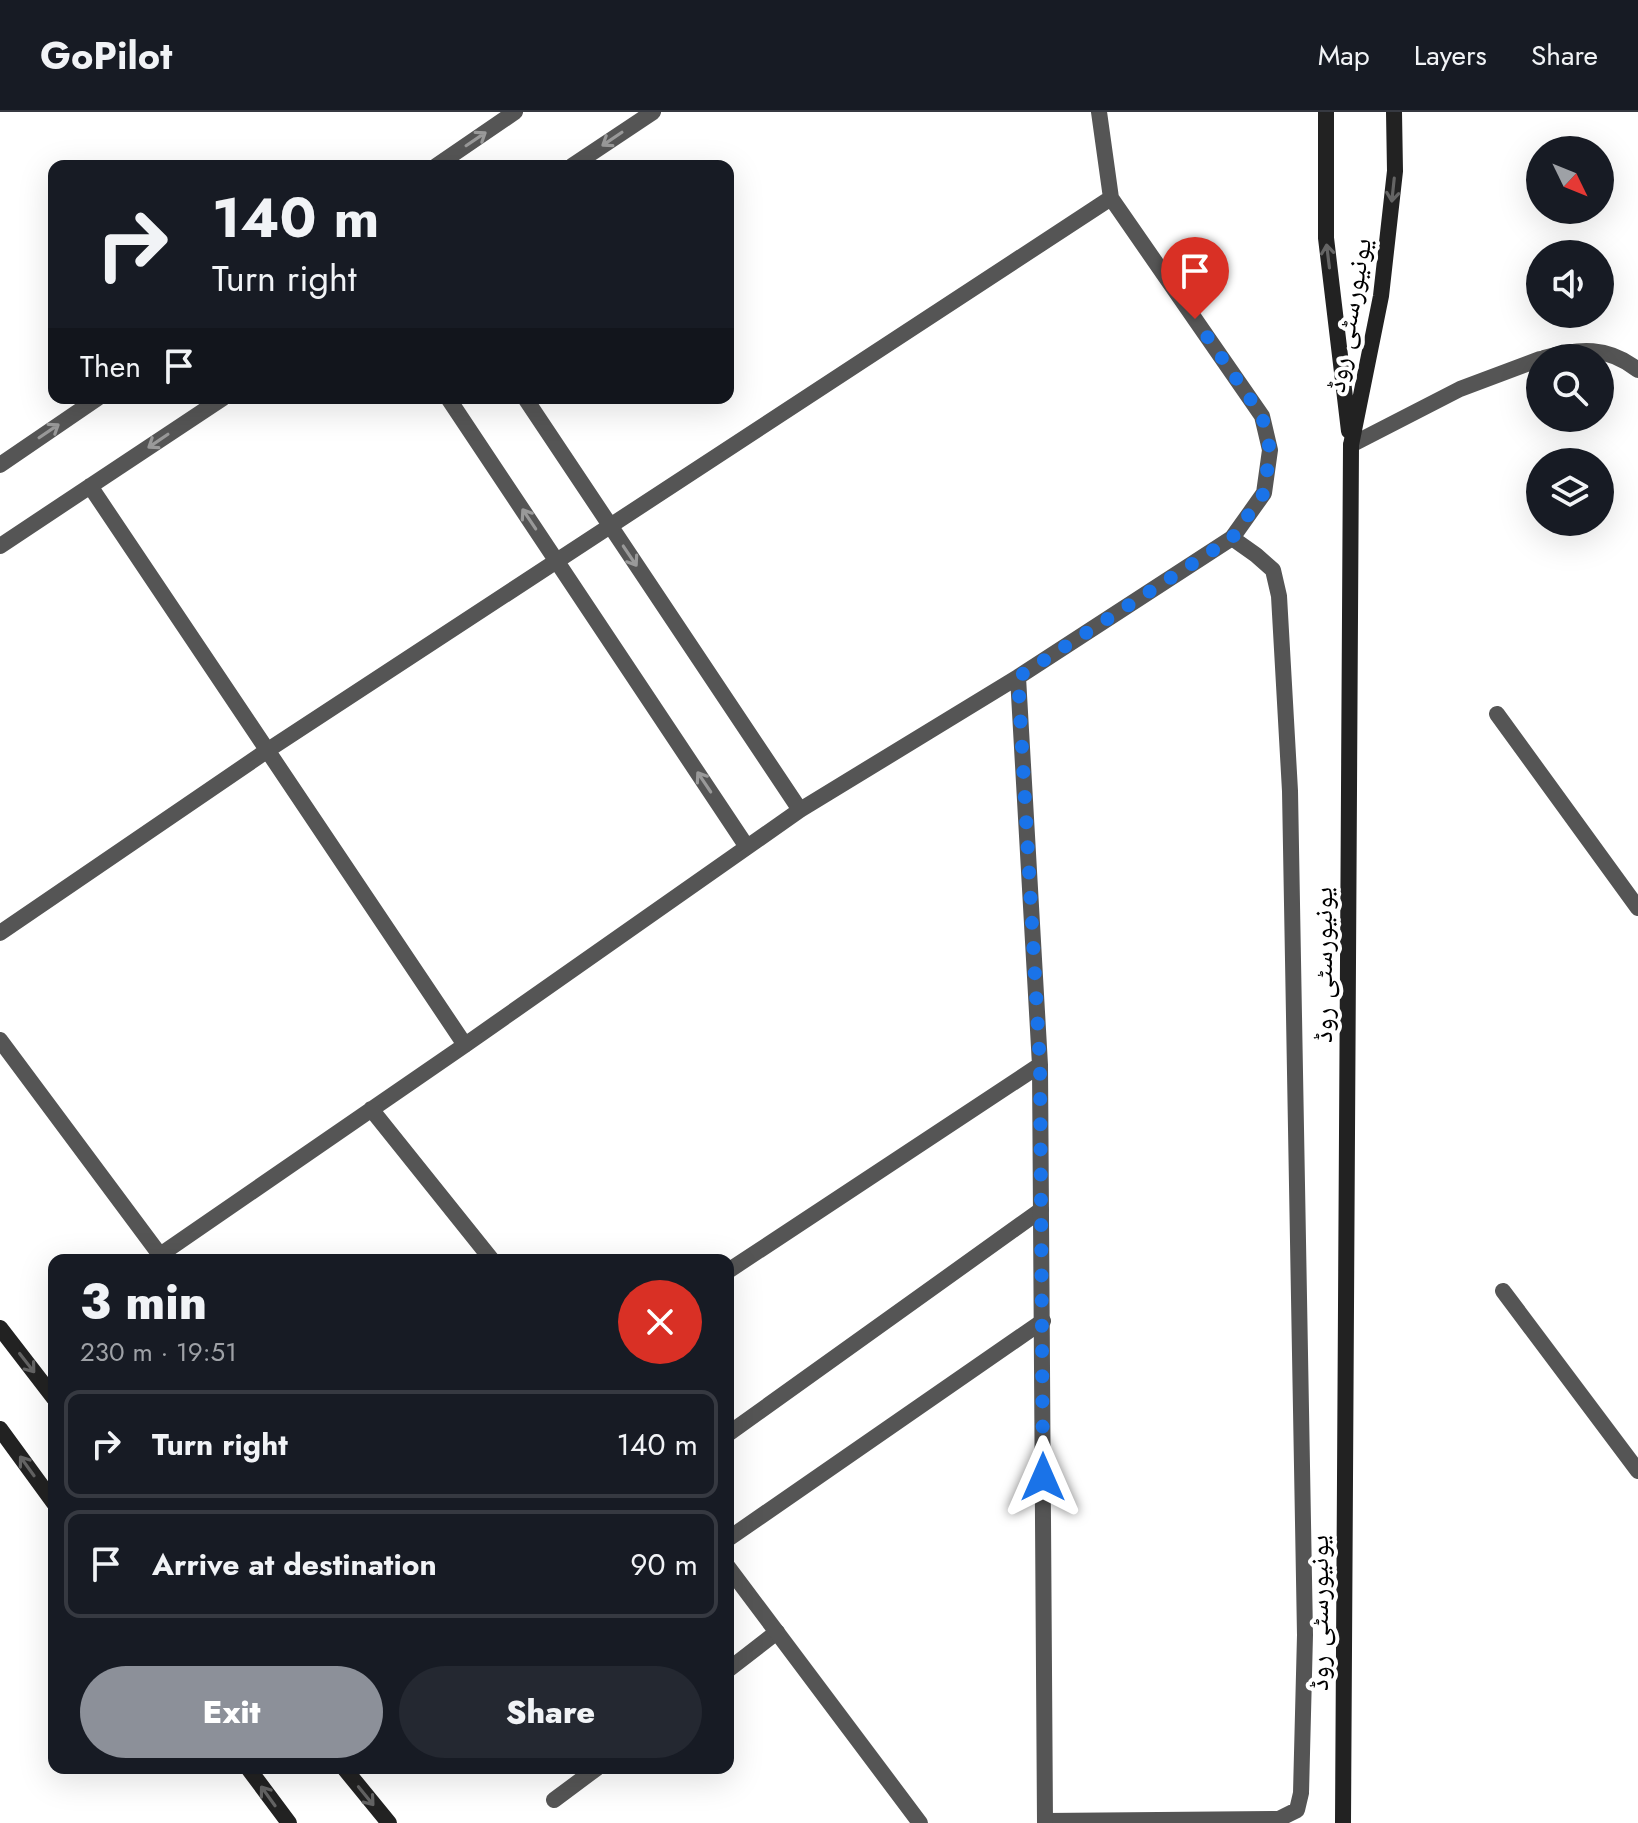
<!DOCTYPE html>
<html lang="en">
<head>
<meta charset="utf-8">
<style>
	body { margin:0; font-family:Jost,"Noto Naskh Arabic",sans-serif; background:#242831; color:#f1f3f6; height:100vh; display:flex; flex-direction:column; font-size:30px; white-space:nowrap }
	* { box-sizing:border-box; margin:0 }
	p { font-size:26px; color:#9ea1a6 }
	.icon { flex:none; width:44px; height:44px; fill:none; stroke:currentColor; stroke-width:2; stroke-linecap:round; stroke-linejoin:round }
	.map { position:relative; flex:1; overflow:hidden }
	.panel { position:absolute; left:48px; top:1142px; width:686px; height:520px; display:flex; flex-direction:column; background:#171b24; border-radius:16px; box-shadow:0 8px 32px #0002 }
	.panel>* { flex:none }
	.hud { position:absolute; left:48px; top:48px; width:686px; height:244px; border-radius:16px; box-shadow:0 8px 32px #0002; background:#171b24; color:#f1f3f6; overflow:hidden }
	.needle { width:52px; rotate:133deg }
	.tools { position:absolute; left:1526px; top:24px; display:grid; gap:16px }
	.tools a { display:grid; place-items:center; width:88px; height:88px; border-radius:50%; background:#171b24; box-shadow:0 8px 32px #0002; font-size:40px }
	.pin { position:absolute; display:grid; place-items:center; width:68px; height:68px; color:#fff; margin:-82px -34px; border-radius:50% 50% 50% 0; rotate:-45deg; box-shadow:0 0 8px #0007 }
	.pin .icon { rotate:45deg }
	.me { position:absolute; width:88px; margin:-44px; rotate:0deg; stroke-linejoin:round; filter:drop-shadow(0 0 6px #0008) }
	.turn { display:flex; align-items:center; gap:28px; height:168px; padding:0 32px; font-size:36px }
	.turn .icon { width:104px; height:104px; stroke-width:2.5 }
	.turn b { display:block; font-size:56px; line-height:68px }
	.then { display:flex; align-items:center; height:76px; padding:0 32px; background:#0003; gap:16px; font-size:30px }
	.round { display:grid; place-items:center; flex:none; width:84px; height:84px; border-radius:42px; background:#242831 }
	.summary { display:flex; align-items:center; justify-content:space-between; height:136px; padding:0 32px }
	h1 { font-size:48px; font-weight:800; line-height:60px }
	.primary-button { display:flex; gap:16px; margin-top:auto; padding:16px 32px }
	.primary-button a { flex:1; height:92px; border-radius:48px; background:#8c9099; color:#fff; font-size:32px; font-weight:800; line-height:92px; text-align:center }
	.primary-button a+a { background:#242831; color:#f1f3f6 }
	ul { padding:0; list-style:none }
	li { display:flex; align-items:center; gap:24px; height:108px; margin:0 16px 12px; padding:0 16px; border:4px solid #363941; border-radius:16px }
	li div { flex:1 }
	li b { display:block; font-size:30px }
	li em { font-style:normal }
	header { display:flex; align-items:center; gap:48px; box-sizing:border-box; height:112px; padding:0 40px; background:#171b24; border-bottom:2px solid #363941 }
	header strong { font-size:38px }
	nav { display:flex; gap:44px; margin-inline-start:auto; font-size:28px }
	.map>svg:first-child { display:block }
</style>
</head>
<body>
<header>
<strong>GoPilot</strong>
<nav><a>Map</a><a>Layers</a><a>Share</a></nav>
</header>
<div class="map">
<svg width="1638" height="1711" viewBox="0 0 1638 1711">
	<rect width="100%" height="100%" fill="#fff"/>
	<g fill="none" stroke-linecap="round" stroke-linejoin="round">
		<path stroke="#555" stroke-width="16" d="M728,1322L1041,1098
			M728,1427L1043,1209
			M728,1558L777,1520
			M554,1688L597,1656
			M1045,1709L1279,1707L1297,1698L1301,1681L1305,1523L1290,679L1279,484L1273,458L1256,443L1232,426"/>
		<path stroke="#555" stroke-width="16" d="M436,54L515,0
			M572,54L653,0
			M1544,246C1579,236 1608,234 1638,258
			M448,286L747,735
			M525,286L800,698
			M1351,333L1460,277L1540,247
			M0,353L98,286
			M90,374L465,933
			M0,434L223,286
			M1018,565L1040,953L1045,1711
			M1497,602L1638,796
			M0,821L268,638L1111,86
			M0,928L160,1143L465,933L800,698L1018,565L1232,426L1264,381L1270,338L1262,304L1111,86L1099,0
			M371,997L492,1148
			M728,1159L1040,953
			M1503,1179L1638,1359
			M728,1455L920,1711"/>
		<path stroke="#222" stroke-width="16" d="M1326,0V126L1349,319
			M0,1216L54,1286
			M0,1317L54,1391
			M248,1656L289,1711
			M344,1656L389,1711
			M1343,1711L1351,333L1381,184L1395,59L1394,0"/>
	</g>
	<defs><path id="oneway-shaft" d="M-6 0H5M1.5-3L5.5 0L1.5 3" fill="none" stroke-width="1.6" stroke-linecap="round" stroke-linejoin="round" transform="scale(2)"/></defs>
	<g stroke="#999">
		<use href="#oneway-shaft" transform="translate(476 27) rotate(-34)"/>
		<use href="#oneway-shaft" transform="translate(612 27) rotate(146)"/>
		<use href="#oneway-shaft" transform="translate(49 319) rotate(-34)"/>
		<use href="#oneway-shaft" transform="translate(158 329) rotate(146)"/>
		<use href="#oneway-shaft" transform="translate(529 407) rotate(-124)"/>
		<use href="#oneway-shaft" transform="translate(630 444) rotate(56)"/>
		<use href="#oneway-shaft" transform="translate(704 670) rotate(-124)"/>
	</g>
	<g stroke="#646464">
		<use href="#oneway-shaft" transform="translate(1393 78) rotate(96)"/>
		<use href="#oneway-shaft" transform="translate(1328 144) rotate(-97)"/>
		<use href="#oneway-shaft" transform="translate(27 1251) rotate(52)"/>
		<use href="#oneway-shaft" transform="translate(27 1354) rotate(-126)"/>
		<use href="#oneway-shaft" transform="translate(268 1684) rotate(-126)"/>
		<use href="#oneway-shaft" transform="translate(366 1684) rotate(51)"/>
	</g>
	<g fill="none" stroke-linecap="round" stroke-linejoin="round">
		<path stroke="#1a73e8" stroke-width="14" stroke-dasharray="0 25.2" d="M1043,1365L1040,953L1018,565L1232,426L1264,381L1270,338L1262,304L1195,207"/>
	</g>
	<g text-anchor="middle" stroke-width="8" stroke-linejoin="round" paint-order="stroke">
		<g font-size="28" fill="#000" stroke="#fff">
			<text transform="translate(1348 203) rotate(-80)" y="10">یونیورسٹی روڈ</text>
			<text transform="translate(1322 853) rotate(-90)" y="10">یونیورسٹی روڈ</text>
			<text transform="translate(1318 1501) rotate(-90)" y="10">یونیورسٹی روڈ</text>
		</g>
	</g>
</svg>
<div class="tools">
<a><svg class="needle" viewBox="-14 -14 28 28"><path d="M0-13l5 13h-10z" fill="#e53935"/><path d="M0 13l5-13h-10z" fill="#9ea1a6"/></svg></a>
<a><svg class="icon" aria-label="sound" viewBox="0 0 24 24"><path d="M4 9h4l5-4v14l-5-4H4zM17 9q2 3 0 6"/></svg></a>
<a><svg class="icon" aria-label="search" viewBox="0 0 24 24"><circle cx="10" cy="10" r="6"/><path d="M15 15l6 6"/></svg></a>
<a><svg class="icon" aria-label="layers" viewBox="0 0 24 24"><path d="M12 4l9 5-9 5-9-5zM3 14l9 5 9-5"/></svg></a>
</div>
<div class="pin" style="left:1195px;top:207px;background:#d93025"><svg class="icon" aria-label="arrive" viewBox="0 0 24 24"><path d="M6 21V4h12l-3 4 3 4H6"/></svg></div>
<svg class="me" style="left:1043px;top:1365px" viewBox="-20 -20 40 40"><path d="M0-17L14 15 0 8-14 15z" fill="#1a73e8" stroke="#fff" stroke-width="4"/></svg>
<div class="hud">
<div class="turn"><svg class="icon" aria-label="right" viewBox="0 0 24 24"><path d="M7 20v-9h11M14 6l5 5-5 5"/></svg><div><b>140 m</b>Turn right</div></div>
<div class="then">Then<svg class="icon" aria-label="arrive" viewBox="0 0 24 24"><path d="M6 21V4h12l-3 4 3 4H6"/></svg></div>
</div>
<section class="panel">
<div class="summary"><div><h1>3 min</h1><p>230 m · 19:51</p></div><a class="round" style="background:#d93025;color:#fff"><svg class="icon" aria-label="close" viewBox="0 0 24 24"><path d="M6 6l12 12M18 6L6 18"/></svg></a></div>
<ul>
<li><svg class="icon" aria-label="right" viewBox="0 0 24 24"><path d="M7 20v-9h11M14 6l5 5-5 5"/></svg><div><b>Turn right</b></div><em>140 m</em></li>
<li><svg class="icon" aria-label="arrive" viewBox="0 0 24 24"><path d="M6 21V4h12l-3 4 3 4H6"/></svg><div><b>Arrive at destination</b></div><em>90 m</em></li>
</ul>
<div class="primary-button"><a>Exit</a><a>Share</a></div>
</section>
</div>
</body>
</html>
